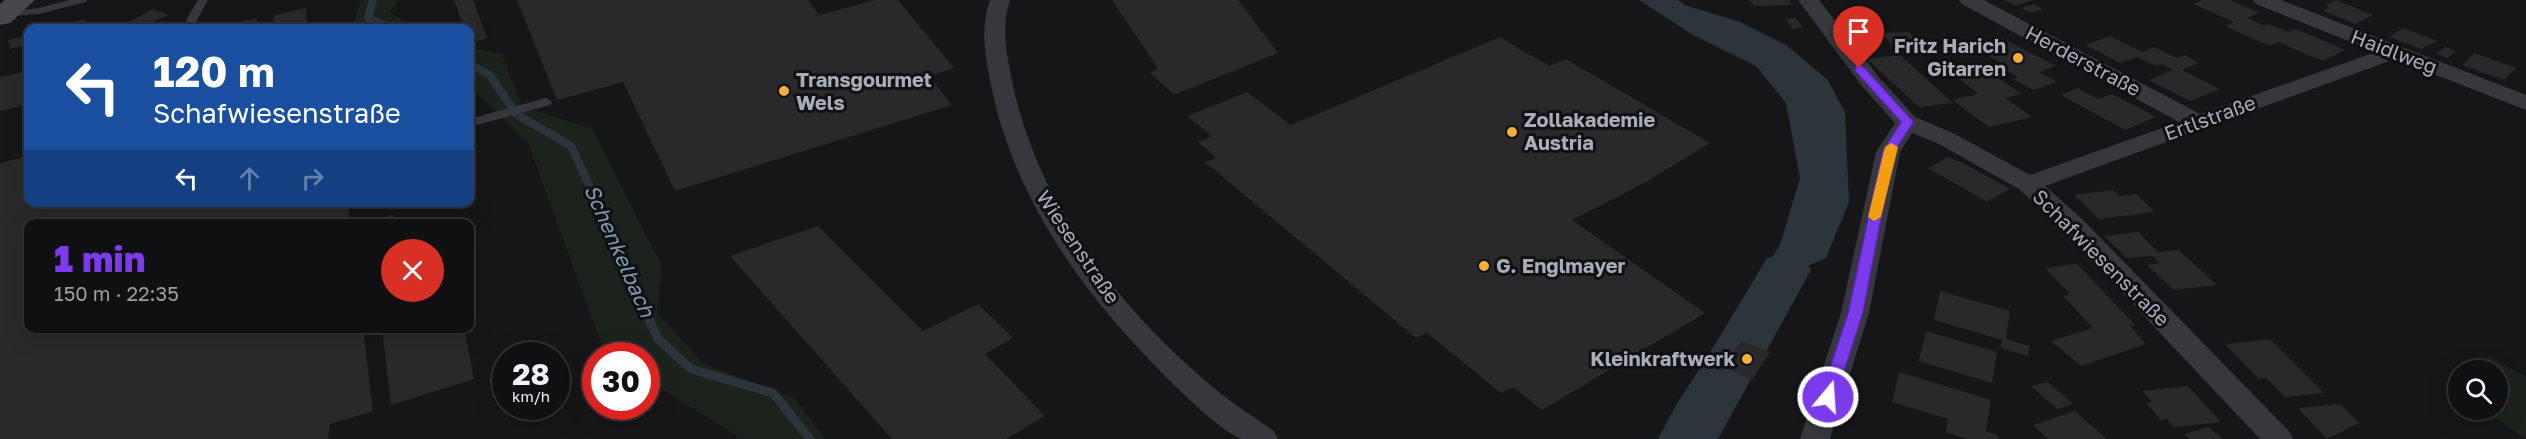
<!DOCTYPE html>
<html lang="en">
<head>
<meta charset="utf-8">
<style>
	body { margin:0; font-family:"Golos Text",sans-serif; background:#19191b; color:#f1f3f6; height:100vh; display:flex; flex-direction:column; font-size:22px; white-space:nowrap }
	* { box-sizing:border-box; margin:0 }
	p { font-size:20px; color:#9c9d9f }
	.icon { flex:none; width:33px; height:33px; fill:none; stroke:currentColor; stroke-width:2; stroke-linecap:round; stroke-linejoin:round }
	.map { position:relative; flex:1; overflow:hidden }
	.side { position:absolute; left:24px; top:219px; width:450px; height:114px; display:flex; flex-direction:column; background:#101012; border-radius:12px; box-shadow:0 6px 24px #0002,0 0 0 2px #303032 }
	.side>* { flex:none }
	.top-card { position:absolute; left:24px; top:24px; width:450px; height:183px; border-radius:12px; box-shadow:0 6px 24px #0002,0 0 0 2px #303032; background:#1a4fa0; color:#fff; overflow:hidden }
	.buttons { position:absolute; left:2448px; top:360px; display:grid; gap:12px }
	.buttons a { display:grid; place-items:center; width:60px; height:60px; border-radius:50%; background:#101012; box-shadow:0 6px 24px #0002,0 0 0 2px #303032; font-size:30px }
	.speed { position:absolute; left:492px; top:342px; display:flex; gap:12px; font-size:30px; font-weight:700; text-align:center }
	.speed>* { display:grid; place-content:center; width:78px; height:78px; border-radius:50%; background:#101012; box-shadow:0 6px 24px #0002,0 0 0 2px #303032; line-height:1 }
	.speed small { font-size:15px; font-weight:400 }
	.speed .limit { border:9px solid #d22; background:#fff; color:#111 }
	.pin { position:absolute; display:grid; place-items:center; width:51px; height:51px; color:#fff; margin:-62px -26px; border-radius:50% 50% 50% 0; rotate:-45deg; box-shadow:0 0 6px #0007 }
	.pin .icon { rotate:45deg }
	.me { position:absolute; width:66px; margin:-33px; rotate:18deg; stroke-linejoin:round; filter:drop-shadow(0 0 4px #0008) }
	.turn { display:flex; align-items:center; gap:21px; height:126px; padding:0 30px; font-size:27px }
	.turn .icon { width:78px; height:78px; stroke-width:2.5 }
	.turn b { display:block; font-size:42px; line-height:51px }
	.lanes { display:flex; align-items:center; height:57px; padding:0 30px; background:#0003; justify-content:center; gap:30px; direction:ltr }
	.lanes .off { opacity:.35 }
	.round { display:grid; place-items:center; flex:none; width:63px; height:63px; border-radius:32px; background:#19191b }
	.headline { display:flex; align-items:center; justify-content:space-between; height:102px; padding:0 30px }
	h1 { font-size:36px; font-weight:800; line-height:45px; color:#7c3aed }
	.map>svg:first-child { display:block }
</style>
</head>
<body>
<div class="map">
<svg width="2526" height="439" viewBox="0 0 2526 439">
	<rect width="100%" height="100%" fill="#161618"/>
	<path fill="#1c231d" d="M361,0H398L390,12L415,28H359L354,22Z
		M470,48L502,54L522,107L592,128L662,267L657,313L704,364L794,398L826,439H737L736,435L647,380L646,356L605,354L528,143L470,87Z
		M2489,356L2526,377V439L2484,410H2498V370H2475Z"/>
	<path fill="#2c353c" d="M1639,0H1678L1685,5L1740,22L1786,45L1827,79L1845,112L1849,202L1826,258L1803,268L1765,334L1751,329L1728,369L1737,381L1729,410L1715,439H1658L1676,405L1780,245L1800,178L1786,103L1756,66L1693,35Z"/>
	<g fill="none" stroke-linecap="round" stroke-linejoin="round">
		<path stroke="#2c353c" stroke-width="8" d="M373,0L368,18L390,28
			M470,65L489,74L516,114L571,146L595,198"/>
		<path stroke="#2c353c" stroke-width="9" d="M594,197L658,339L691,369L773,393L810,439"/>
		<path fill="#2c353c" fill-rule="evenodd" d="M1785,253L1803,258L1811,270L1718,439H1658L1767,258Z"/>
	</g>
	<path fill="#29292c" d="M454,0H473L487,38L470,43V28H464Z
		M517,0H808L819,15L875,0H898L954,68L929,76L952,105L675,191L623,82L557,100Z
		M1112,0H1238L1278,53L1174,95L1150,73L1158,68Z
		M1749,0H1789L1792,5L1754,6Z
		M2004,0H2033L2016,6Z
		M2202,0H2230L2259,13L2248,18L2264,26L2268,24L2288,32L2296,29L2345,50L2323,61L2278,42L2270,46L2225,26L2234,22L2193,4Z
		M2336,0L2373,15L2356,24L2323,11L2329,7L2325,6Z
		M2034,4L2043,9L2030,13L2021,8Z
		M306,8L307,28H274V15Z
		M152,9L169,15L138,28L123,26Z
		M257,18V28H224V25Z
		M1796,18L1803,28L1793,29L1785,19Z
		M84,19L87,27L53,28Z
		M2403,28L2438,41L2421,49L2389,37Z
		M1909,32L1924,49L1896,50L1882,33Z
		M28,35V44L10,49L8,40Z
		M2110,36L2142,52L2154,47L2177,58L2185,55L2199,63L2182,70L2220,89L2190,101L2149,80L2174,70L2162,64L2156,66L2138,57L2120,63L2085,45Z
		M1500,37L1549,66L1566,59L1710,143L1646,182L1572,220L1705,313L1542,410L1513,387L1501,393L1427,333L1416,338L1205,162L1216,158L1198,142L1212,136L1187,116L1247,92L1291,125Z
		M2000,37L2056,66L2039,72L2057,82L2033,90L2014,79L2018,77L1993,63L1998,61L1972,47Z
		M2445,47L2456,51L2448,58L2437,54Z
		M2474,53L2516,68L2504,80L2462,65Z
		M1900,55L1953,103L1919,107L1867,59Z
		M28,71V105L0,111V77Z
		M1992,74L2022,94L2005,98L2032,117L1989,127L1952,100L1978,94L1959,78Z
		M2078,88L2098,99L2112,94L2156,117L2125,130L2061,95Z
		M28,156V202H348L350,224H28V328H363L373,411L330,424L328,439H0V163Z
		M1948,157L1965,164L2010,189L1987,202L1928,168Z
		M2113,190L2119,196L2136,194L2155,212L2099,219L2074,195Z
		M393,215L394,224H365V223Z
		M818,226L923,331L978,304L1013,338L985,354L1045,416L1006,439H892L730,256Z
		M2138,232L2158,252L2179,250L2217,285L2174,290L2147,265L2160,263L2153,256L2127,258L2104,236Z
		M2077,264L2136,326H2130L2146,344L2081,366L2051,341L2093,328L2063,296L2070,294L2045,268Z
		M1940,291L2010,311L2006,339L2030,346L2028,356L2000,348L2002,340L1934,320Z
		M382,328H464L474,379L391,405Z
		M1926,331L1997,352L1992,383L1919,361Z
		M2270,339L2324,393L2285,397L2266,378L2259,379L2225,344Z
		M1742,340L1770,352L1752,380L1723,367Z
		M1899,372L1991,400L1986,431L1998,435V439H1967L1946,432L1948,419L1892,402Z
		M2048,382L2073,404L2057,409L2031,386Z
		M2188,386L2221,422L2174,427L2167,419L2161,420L2146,403L2152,402L2142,391Z
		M2340,404L2360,423L2327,439L2298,408Z
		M2075,411L2107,439H2048L2033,425Z
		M2208,427L2223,439H2190L2184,434Z"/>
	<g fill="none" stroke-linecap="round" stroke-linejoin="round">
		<path fill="#37383d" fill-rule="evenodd" d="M69,0H87L86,2L39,14L0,17V13L4,12L39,8Z
			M198,0H208L196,22H188L186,20Z
			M546,98L552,102L550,105L477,125L471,121L473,118Z"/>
		<path fill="#37383d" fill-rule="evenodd" d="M990,0H1010C1000,30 1008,60 1014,90C1041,208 1122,312 1214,388C1233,404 1254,417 1274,431L1278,439C1267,439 1252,439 1242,439C1225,434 1185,396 1171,382C1087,299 1015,203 991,85C985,56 980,28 990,0Z
			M1798,0H1819L1878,76L1915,117L1953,133L2030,175L2179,122L1962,4L1959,0H1984L2200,114L2376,52L2256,4L2253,0H2281L2526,95V110L2395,59L2045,186L2083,220L2289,431L2293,439H2260L2065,232L2019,189L1937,143L1912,133L1900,152L1869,313L1830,439H1800L1841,313L1876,152L1895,123L1862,86Z"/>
		<path fill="#45474d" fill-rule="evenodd" d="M5,0H35L10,23L0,25V4Z"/>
	</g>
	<path fill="#7c3aed" stroke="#51269a" stroke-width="1.5" d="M1859,65L1863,66L1914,122L1894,152L1863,313L1836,397L1828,403L1820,397L1848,313L1882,152L1901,122L1855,71V66Z"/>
	<path fill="#f59e0b" d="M1891,143L1898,147L1881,217L1874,221L1868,217L1885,147Z"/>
	<g fill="#f2b134" stroke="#111113" stroke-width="2">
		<circle cx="2018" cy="58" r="6"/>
		<circle cx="784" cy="91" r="6"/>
		<circle cx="1512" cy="132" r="6"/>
		<circle cx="1484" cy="266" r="6"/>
		<circle cx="1747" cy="359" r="6"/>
	</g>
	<g text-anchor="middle" stroke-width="6" stroke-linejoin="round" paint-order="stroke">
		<g font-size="20" font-weight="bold" fill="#a8adb8" stroke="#111113" text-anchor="start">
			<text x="2006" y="53" text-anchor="end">Fritz Harich<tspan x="2006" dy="23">Gitarren</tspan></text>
			<text x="796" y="87">Transgourmet<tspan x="796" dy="23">Wels</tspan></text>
			<text x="1524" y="127">Zollakademie<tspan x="1524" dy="23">Austria</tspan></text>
			<text x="1496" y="273">G. Englmayer</text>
			<text x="1735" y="366" text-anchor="end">Kleinkraftwerk</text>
		</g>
		<g font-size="20" fill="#a8adb8" stroke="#111113">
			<text transform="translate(2394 52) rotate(21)" y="7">Haidlweg</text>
			<text transform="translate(2083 61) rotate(28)" y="7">Herderstraße</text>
			<text transform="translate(2210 118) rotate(-20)" y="7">Ertlstraße</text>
			<text transform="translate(1078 247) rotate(56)" y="7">Wiesenstraße</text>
			<text transform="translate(2101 258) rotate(45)" y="7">Schafwiesenstraße</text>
		</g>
		<g font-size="21" font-style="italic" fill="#7f9bb3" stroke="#111113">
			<text transform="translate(619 251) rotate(66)" y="7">Schenkelbach</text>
		</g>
	</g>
</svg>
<div class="buttons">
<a><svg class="icon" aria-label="search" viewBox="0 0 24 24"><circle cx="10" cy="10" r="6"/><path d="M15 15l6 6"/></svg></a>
</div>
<div class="speed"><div>28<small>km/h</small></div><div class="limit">30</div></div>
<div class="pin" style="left:1859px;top:68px;background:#d93025"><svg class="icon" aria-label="arrive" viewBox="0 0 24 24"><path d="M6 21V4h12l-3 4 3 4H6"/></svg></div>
<svg class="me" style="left:1828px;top:397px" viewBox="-20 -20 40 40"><circle r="17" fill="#7c3aed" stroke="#fff" stroke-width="3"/><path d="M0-11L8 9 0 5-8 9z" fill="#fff"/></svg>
<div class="top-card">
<div class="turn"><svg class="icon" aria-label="left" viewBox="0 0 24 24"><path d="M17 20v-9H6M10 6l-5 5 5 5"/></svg><div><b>120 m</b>Schafwiesenstraße</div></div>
<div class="lanes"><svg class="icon" aria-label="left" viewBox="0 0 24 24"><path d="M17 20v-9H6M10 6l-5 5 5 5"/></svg><svg class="icon off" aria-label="ahead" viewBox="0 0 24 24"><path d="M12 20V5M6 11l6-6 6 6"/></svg><svg class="icon off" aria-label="right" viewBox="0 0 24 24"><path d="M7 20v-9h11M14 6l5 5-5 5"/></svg></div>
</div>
<section class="side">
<div class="headline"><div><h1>1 min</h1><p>150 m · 22:35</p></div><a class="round" style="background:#d93025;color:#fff"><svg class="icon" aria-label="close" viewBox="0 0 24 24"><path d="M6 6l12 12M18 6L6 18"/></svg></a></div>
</section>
</div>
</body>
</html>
